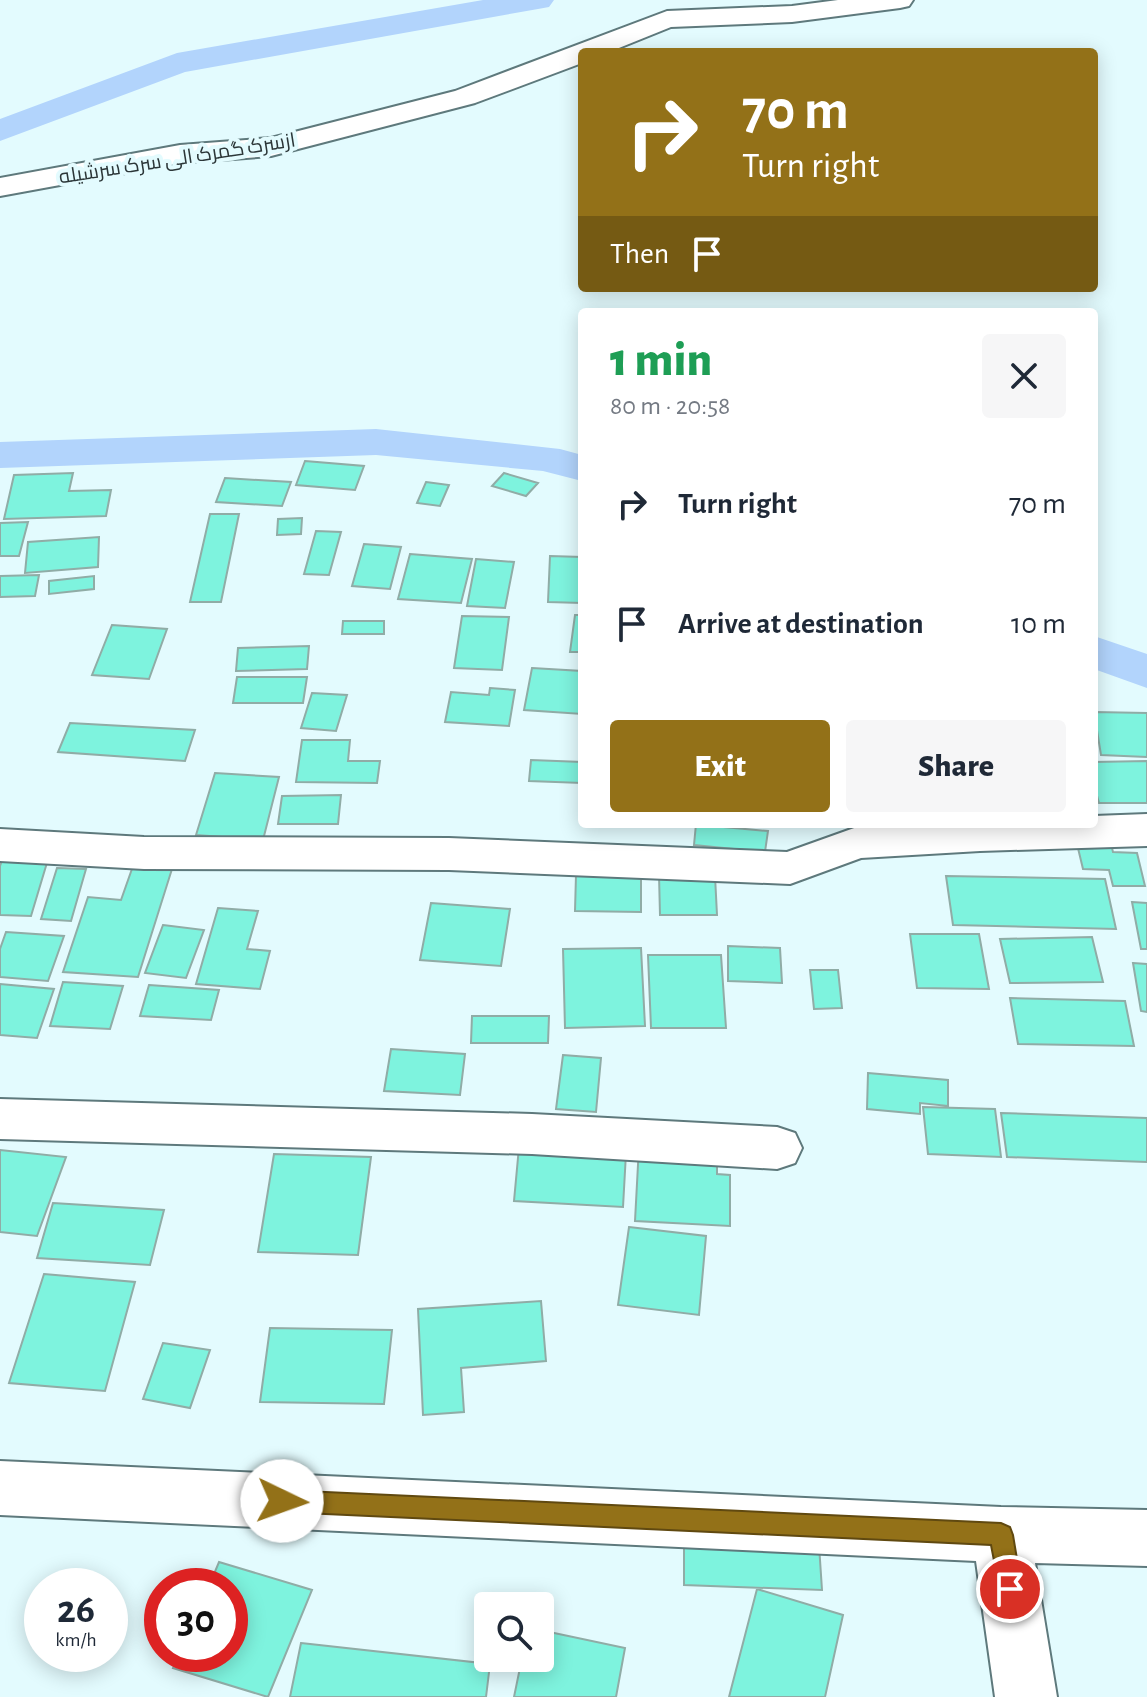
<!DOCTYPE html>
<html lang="en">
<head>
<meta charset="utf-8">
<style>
	body { margin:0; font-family:"Alegreya Sans",Cairo,sans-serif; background:#f6f6f7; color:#1f2937; height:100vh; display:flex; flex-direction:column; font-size:30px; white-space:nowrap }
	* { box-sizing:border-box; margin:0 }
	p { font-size:26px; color:#747a83 }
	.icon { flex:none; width:44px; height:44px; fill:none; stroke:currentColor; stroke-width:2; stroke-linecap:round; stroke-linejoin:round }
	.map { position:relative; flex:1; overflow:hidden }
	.drawer { position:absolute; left:578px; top:308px; width:520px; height:520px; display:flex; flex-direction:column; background:#fff; border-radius:8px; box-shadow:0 4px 20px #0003 }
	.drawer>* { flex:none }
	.banner { position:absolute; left:578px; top:48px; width:520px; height:244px; border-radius:8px; box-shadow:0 4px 20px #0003; background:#937118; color:#fff; overflow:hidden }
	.controls { position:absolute; left:474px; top:1592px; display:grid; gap:16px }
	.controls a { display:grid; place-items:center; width:80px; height:80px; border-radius:8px; background:#fff; box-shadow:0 4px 20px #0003; font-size:40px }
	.speed { position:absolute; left:24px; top:1568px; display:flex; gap:16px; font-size:40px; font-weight:700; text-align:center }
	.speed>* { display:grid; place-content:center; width:104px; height:104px; border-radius:50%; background:#fff; box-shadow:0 4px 20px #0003; line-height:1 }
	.speed small { font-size:20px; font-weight:400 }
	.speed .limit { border:12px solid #d22; background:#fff; color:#111 }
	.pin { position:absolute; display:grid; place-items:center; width:68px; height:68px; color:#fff; margin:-34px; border:4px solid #fff; border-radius:50%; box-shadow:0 2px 8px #0007 }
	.me { position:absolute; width:88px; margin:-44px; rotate:93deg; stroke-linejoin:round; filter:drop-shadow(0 0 6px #0008) }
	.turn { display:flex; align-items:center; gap:28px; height:168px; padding:0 32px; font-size:36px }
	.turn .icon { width:104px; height:104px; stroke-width:2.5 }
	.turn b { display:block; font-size:56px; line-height:68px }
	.then { display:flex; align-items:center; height:76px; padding:0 32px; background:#0003; gap:16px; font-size:30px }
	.round { display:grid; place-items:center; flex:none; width:84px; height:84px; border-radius:8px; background:#f6f6f7 }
	.head { display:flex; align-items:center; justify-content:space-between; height:136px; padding:0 32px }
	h1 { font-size:48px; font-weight:800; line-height:60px; color:#1e9e55 }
	.action { display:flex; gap:16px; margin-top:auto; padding:16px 32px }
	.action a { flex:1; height:92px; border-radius:8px; background:#937118; color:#fff; font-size:32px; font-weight:800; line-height:92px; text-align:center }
	.action a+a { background:#f6f6f7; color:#1f2937 }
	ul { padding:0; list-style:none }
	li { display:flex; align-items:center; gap:24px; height:120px; padding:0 32px }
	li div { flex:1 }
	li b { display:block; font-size:30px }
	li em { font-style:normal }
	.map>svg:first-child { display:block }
</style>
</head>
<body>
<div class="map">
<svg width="1147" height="1697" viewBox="0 0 1147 1697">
	<rect width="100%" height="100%" fill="#e3fbfe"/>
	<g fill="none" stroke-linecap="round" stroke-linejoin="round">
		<path fill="#b2d4fc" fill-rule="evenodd" d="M483,0H554L549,7L538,9L185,72L0,141V119L177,53Z
			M376,429L560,449L582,455V481L543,471L376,455L0,468V442Z
			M1094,636L1147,654V688L1094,669Z"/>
	</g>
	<path fill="#7ef3de" stroke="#90aca6" stroke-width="2" d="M305,461L364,466L355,490L296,485Z
		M73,473L69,491L111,490L106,516L4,519L14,475Z
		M504,473L538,483L526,496L492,486Z
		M225,478L291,482L282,506L216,502Z
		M426,482L449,485L440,506L417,503Z
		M210,514H239L221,602H190Z
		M302,518L301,534L277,535L278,519Z
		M28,522L19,556H0V523Z
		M316,531L341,532L329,575L304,574Z
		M99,537L98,567L25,573L28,542Z
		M364,544L401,547L390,589L352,586Z
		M410,554L472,559L461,603L398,599Z
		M550,556L582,557V603L548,602Z
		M476,559L514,562L505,608L467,606Z
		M39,575L35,596L0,597V576Z
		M94,576V589L49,594V581Z
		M575,615H582V652H570Z
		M462,616L509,617L502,670L454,668Z
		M343,621H384V634H342Z
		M112,625L167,629L149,679L92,675Z
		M309,646L307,669L236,671L238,648Z
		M532,668L582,671V714L524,710Z
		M237,677H307L303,703H233Z
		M490,688L515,690L509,726L445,722L451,692L489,695Z
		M312,693L347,695L336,731L301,728Z
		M1094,712L1147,713V757L1101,755Z
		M70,723L195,730L185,761L58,752Z
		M302,740H350L348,761H380L377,783L296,782Z
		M531,760L582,762V783L529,781Z
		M1147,761V803H1099L1094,785V762Z
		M215,773L279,777L263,840L196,835Z
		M341,795L338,824H278L282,796Z
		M696,824H724V827L768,831L765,852L694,845Z
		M1077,844H1111L1113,852L1137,853L1145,886H1113L1109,870L1083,869Z
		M4,855L49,856L31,916L0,915V866Z
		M133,866L172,869L138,977L63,972L88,897L121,900Z
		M57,868L86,869L71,921L41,919Z
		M576,875H641V912L575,911Z
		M659,875L715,876L717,915H660Z
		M946,876L1105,879L1116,929L953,925Z
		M1132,902L1147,903V949H1141Z
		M431,903L510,909L501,966L420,960Z
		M218,908L258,911L247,949L270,951L260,989L196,984Z
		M163,925L204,930L186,978L145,973Z
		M6,932L64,936L48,981L0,977V949Z
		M910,934H979L989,989L917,988Z
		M1092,937L1103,982L1010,983L1000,939Z
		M728,946L780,948L782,983L728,981Z
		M641,948L645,1026L565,1028L563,949Z
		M648,955H721L726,1028H651Z
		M1133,963L1147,964V1012L1141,1011Z
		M810,970H838L842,1008L814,1009Z
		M63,982L123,986L110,1029L50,1026Z
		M0,984L54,989L37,1038L0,1035Z
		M149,985L219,990L211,1020L140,1016Z
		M1010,998L1125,1001L1134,1046L1018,1044Z
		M472,1016H549L548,1043H471Z
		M391,1049L465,1054L460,1095L384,1091Z
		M563,1055L601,1058L596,1112L556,1109Z
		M868,1073L948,1080V1106L920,1103V1114L867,1109Z
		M923,1107L995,1109L1001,1157L928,1154Z
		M1001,1113L1147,1118V1162L1007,1157Z
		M639,1146L717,1150V1174L730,1175V1226L635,1221Z
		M519,1147L626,1153L623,1207L514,1201Z
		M0,1150L66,1157L37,1236L0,1232Z
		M274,1154L371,1157L358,1255L258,1252Z
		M53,1203L164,1210L150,1265L37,1258Z
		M629,1227L706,1236L699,1315L618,1305Z
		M44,1274L135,1282L105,1391L9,1383Z
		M541,1301L546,1361L461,1368L464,1412L423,1415L418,1309Z
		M270,1328L392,1330L384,1404L260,1402Z
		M163,1343L210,1350L190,1408L143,1399Z
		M684,1540L819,1545L822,1590L684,1585Z
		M219,1562L312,1590L268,1697L173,1668L179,1654H230V1586H209Z
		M757,1589L843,1615L825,1697H729Z
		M540,1630L625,1648L616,1697H514L522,1658H540Z
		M301,1643L490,1664L486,1697H290Z"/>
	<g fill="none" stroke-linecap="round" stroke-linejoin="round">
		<g stroke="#5e797c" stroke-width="4">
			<path id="minor" d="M838,0H913L909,6L900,8L792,22L671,27L609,52H582V63L475,103L271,156L180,163L0,196V178L180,145L271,138L455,91L667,11L792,6Z
				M1147,814V846L980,851L861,858L790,884L449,870L144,869L0,861V829L144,837L449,838L787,852L857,827L908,824H1094V816Z
				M0,1099L532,1114L777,1127L795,1133L802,1148L795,1163L777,1169L532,1154L0,1139Z
				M0,1461L1001,1507L1147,1510V1566L1035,1563L1057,1697H995L976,1561L0,1515Z"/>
		</g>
		<use href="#minor" fill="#fff" fill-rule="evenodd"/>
	</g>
	<path fill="#937118" stroke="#604910" stroke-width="2" d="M282,1490L1001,1523L1010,1527L1013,1535L1022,1589L1018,1597L1010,1600L1001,1597L991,1545L282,1512L273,1509L270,1501L273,1493Z"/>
	<g text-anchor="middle" stroke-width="8" stroke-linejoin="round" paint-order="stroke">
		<g font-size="20" fill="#2b3638" stroke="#e3fbfe">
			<text transform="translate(177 158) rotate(-9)" y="7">ازسرک گمرک الی سرک سرشیله</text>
		</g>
	</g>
</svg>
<div class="controls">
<a><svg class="icon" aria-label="search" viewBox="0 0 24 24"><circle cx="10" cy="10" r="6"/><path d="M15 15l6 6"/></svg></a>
</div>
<div class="speed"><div>26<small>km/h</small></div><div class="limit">30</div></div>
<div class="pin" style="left:1010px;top:1589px;background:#d93025"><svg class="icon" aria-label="arrive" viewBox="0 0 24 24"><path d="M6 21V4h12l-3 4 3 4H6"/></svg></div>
<svg class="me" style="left:282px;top:1501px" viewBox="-20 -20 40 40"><circle r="19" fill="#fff"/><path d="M0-13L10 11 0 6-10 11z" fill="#937118"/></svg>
<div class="banner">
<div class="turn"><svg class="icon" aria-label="right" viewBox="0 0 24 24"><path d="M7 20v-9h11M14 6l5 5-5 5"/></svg><div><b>70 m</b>Turn right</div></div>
<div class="then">Then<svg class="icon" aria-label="arrive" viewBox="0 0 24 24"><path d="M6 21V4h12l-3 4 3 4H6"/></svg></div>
</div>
<section class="drawer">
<div class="head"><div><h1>1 min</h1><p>80 m · 20:58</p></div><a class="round"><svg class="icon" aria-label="close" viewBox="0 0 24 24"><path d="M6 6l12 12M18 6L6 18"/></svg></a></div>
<ul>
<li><svg class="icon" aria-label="right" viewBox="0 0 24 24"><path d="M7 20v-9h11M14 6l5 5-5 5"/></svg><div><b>Turn right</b></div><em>70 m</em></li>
<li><svg class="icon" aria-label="arrive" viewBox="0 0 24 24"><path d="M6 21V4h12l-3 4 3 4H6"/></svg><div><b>Arrive at destination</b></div><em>10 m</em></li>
</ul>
<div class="action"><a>Exit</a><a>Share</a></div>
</section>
</div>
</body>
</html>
